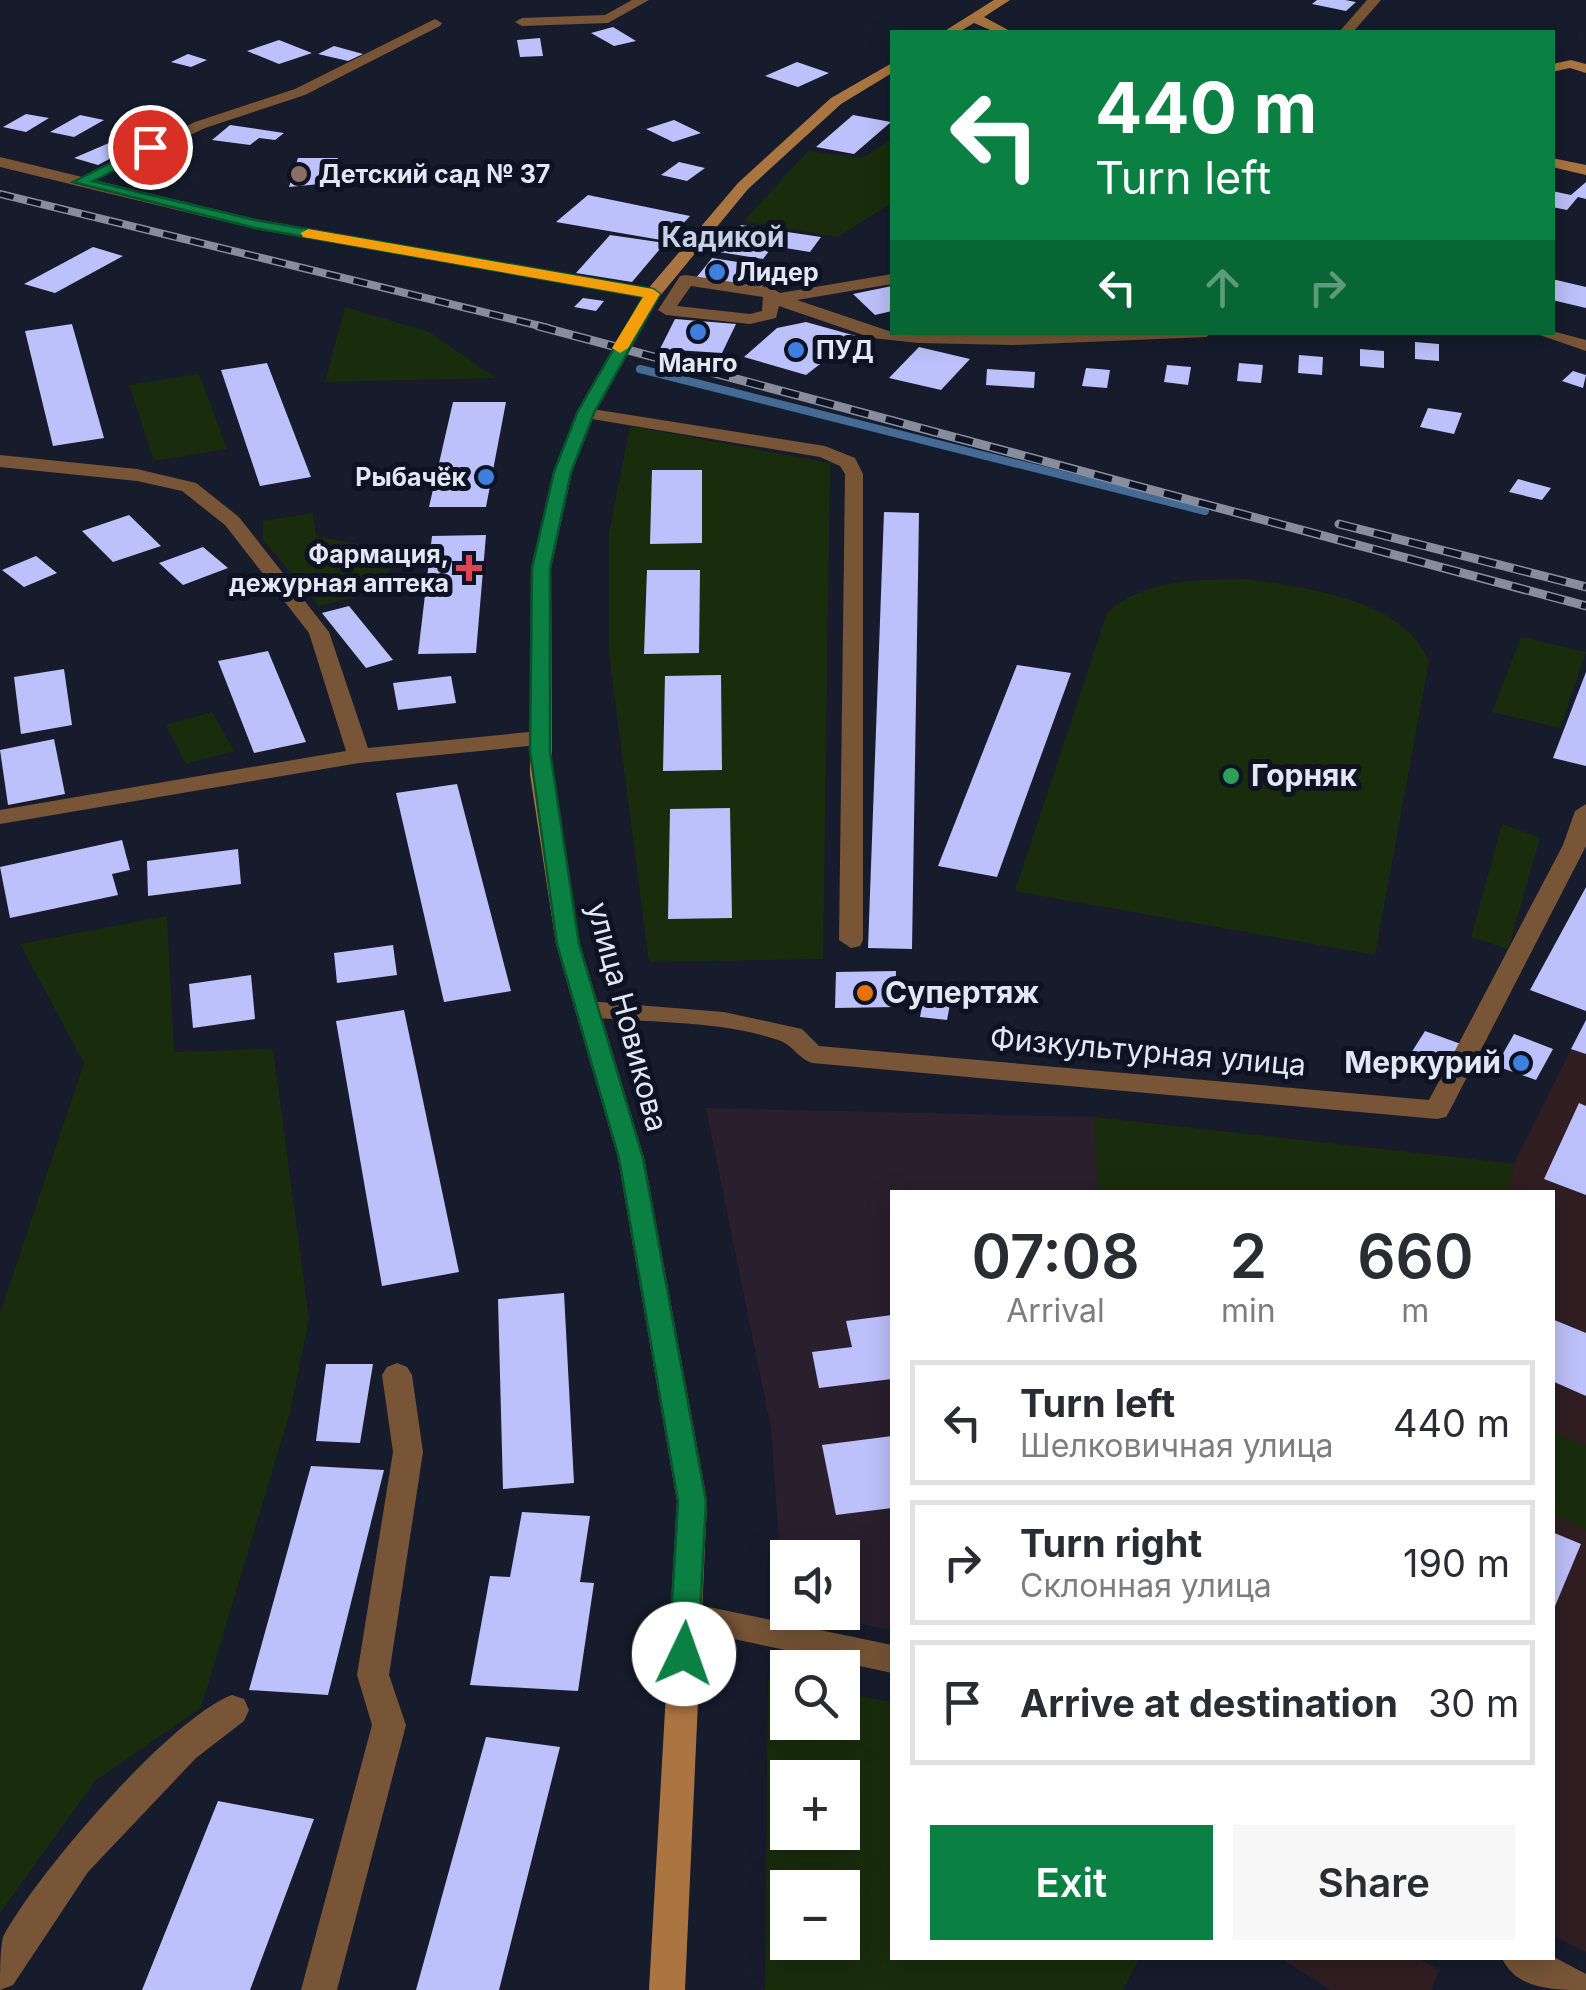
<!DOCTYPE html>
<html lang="en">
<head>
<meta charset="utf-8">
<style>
	body { margin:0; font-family:Inter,sans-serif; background:#f7f7f7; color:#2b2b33; height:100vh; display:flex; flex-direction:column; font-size:38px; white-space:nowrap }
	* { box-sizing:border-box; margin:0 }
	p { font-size:32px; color:#7c7c81 }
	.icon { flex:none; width:55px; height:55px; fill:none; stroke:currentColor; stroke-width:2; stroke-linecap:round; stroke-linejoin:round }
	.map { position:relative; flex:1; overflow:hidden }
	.sheet { position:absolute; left:890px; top:1190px; width:665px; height:770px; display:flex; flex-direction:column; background:#fff; border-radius:0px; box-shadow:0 5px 25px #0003 }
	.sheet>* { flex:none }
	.top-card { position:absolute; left:890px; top:30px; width:665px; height:305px; border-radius:0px; box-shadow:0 5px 25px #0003; background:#0b8043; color:#fff; overflow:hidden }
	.controls { position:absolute; left:770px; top:1540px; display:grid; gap:20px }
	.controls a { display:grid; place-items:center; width:90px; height:90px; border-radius:0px; background:#fff; box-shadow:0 5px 25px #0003; font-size:50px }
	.pin { position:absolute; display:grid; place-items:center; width:85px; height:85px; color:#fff; margin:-42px; border:5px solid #fff; border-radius:50%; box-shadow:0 2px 10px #0007 }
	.me { position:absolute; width:110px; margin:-55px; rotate:3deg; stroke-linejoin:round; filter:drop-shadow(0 0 8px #0008) }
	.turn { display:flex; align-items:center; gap:35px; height:210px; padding:0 40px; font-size:45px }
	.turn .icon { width:130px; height:130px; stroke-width:2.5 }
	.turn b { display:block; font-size:70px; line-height:85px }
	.lanes { display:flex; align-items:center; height:95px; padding:0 40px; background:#0003; justify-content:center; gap:50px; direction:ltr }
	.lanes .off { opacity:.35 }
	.eta { display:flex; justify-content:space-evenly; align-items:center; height:170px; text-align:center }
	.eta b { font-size:60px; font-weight:600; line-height:70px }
	.cta { display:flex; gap:20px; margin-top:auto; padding:20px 40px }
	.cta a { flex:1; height:115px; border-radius:0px; background:#0b8043; color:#fff; font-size:40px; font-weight:600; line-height:115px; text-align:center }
	.cta a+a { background:#f7f7f7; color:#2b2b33 }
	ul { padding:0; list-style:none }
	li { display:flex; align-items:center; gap:30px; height:125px; margin:0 20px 15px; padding:0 20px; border:5px solid #e1e1e2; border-radius:0px }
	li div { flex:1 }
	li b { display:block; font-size:38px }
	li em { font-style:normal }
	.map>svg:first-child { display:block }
</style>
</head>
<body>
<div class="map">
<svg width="1586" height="1990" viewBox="0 0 1586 1990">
	<rect width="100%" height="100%" fill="#161c2c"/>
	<path fill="#2a1f2d" d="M706,1108L1094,1117L1100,1192H892V1630L806,1613L842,1612V1558H788L787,1609L770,1605L779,1542L771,1428Z"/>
	<path fill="#301e23" d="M1571,1049L1586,1054V1952L1552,1935V1192H1100L1094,1117L1514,1164Z
		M1280,1958H1417L1440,1970L1431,1990H1331Z"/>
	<path fill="#192d0c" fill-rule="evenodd" d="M892,139V203L837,237L744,221L808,151L862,158Z
		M345,307L429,332L496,378L325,382Z
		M199,374L227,449L154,461L129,385Z
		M630,426L830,463L823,959L649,962L609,653V533Z
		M313,513L316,536L387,549L391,588L319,606L263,540V521Z
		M1246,579C1307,588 1402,598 1429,661L1375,955L1015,891L1107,613C1145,578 1197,580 1246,579Z
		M1521,637L1586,652L1560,728L1492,712Z
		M212,712L234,751L186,764L166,725Z
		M1502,824L1540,838L1508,949L1471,937Z
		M167,916L174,1052L273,1049L309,1319L290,1412L201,1708L95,1781L0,1913V1313L84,1063L20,944Z
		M1094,1117L1515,1164L1507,1192H1098Z
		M1553,1431L1586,1446V1530L1553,1515Z
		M768,1679L787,1682L788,1722H842L843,1693L892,1702V1958H1139L1123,1990H765ZM788,1778H842V1832H788ZM788,1888H842V1942H788Z"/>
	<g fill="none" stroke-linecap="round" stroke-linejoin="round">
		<path stroke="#446b96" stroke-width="8" d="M640,369L1205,511"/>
	</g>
	<path fill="#bdc1fb" d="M1317,0H1345L1356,2L1346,11L1312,4Z
		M613,27L636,41L614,46L591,33Z
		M540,38L543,56L520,57L517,40Z
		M279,40L312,53L279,64L247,51Z
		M334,46L363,54L348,61L318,54Z
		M188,54L207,60L191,67L171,62Z
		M797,62L829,73L798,87L765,76Z
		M26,114L49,118L26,132L3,127Z
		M80,115L104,120L74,137L50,132Z
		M853,115L891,122L854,154L816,147Z
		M674,120L701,133L673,142L646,129Z
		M230,125L284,133L275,140L259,138L250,145L212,140Z
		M145,127L175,133L164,140L133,133Z
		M109,143L119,146L110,150L121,153L98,165L74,158Z
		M298,158H338L330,183L289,187Z
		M679,162L705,168L687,181L661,175Z
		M1586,182V199L1578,197L1567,210L1552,207V191L1571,195Z
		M588,195L690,216L667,241L556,222Z
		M741,225L821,237L810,252L773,246L763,259L719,252Z
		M610,235L665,243L632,282L576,273Z
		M93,247L123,256L55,293L24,284Z
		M712,258L777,268L761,288L696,278Z
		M1552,279L1586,287V308L1552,300Z
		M892,286V311L875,315L853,294Z
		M583,298L604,301L596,311L574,307Z
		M675,319L736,324L722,353L660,349Z
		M806,322L856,336L806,375L744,357L777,328Z
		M72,324L104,438L53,446L25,331Z
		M1415,342L1439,344V361L1415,359Z
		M919,347L970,359L941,390L889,378Z
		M1360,349L1384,351V368L1360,366Z
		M1299,355L1323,357L1322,375L1298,373Z
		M267,363L311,477L260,486L221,370Z
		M1239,363L1263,365L1261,383L1237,381Z
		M1167,365L1191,367L1188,385L1164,382Z
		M1086,368L1110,370L1107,388L1082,386Z
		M987,369L1035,372L1034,388L986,385Z
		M1573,371L1586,375L1583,388L1562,381Z
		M453,402H506L486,507H429Z
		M1428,408L1462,413L1454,434L1420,427Z
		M652,470H702V543L650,544Z
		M1518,479L1551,488L1542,500L1509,492Z
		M884,512L919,513L912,949L868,948Z
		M129,515L161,546L113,562L82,531Z
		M486,535L476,653L418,654L432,536Z
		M203,547L228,568L183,585L159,563Z
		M36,556L57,573L24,587L2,570Z
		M647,570H700L699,653L644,654Z
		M349,606L393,660L366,668L322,613Z
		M268,651L306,742L254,753L218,661Z
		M1017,665L1071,673L997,877L938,866Z
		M64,669L72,725L21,734L14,677Z
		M1586,672V766L1553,758Z
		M721,675L722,770L663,771L665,676Z
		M451,676L456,703L398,710L393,683Z
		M54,739L65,794L8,805L0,750Z
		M457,784L511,991L444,1002L396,793Z
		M730,808L732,918L668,919L670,809Z
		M122,840L130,870L112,874L118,895L10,918L0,867Z
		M238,849L241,884L148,896L147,861Z
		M1586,887V1011L1530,990Z
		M393,945L397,975L337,983L334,953Z
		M896,971L895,1007L835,1008L836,972Z
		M251,975L255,1019L193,1028L189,984Z
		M923,1001L950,1004L947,1020L920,1017Z
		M404,1010L459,1272L382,1286L336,1021Z
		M1586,1020V1054L1571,1049Z
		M1425,1031L1461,1044L1443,1075L1406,1061Z
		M1514,1034L1553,1049L1536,1080L1496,1066Z
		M1579,1103L1586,1106V1195L1544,1179Z
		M564,1293L574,1483L503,1489L498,1299Z
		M892,1315V1379L819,1388L812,1352L852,1347L846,1321Z
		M1552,1319L1586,1333V1396L1552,1381Z
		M326,1364H373L360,1443L316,1441Z
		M892,1436V1508L836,1515L822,1445Z
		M311,1466L384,1470L328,1695L249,1690Z
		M522,1512L590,1516L580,1582L594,1583L578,1691L470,1685L490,1576L510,1577Z
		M1552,1532L1581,1544L1553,1611H1552Z
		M486,1737L560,1747L499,1990H416Z
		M218,1801L314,1819L250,1990H142Z"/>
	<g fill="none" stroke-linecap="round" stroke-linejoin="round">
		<path fill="#775536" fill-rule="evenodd" d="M632,0H649L608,23L522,26L515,22L522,18L605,15Z
			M1367,0H1381L1353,32H1339Z
			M435,19L442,23L440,26L305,95L205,128L85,185L72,182L195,122L295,89Z
			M892,274V284L797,300L892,332H1214L1206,337L1013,345L918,343L872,338L779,306L776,318L750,324L666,315L658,310L680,276L686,275L772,288L780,293ZM691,286L763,297L762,311L750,314L677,306Z
			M1552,331L1586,340V351L1531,332Z
			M586,408L825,446L855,458L863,474V940L860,946L851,948L839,940L845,474L840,466L820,457L580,417V409Z
			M0,455L137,469L196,483L239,517L329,632L368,748L539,731L550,738L539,745L359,763L0,824V810L346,751L309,633L225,525L182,491L137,481L0,467Z
			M1586,804V846L1450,1110L1446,1117L1437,1119L812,1063C799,1059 793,1046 781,1041C722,1020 649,1023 587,1017L574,1009L587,1001L724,1012L802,1029L819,1046L1429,1100L1563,845L1575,811Z
			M397,1363L407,1367L412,1375L423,1452L389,1675L406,1725L337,1990H301L372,1725L357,1675L393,1452L382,1375L387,1367Z
			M685,1602L892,1645V1673L674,1626L669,1616L674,1606Z
			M232,1695L244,1699L249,1710L244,1721L196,1758L88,1872L13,1985L0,1990C0,1975 0,1950 3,1937C34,1877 170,1718 232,1695Z
			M1552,1956L1586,1974V1990C1555,1990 1516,1990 1502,1958Z"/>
		<path fill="#775536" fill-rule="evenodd" d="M0,157L255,219L653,289L661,294L653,299L255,229L0,167Z"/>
		<path fill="#ab7541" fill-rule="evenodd" d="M994,0H1010L984,17L1012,32H995L974,23L959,32H943Z
			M1571,60L1586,64V73L1570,68L1552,72V64Z
			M892,63V73L841,104L748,189L660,296L595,413L572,472L551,568L552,774L580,944L644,1158L707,1501L685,1990H649L677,1501L618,1158L556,944L530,774L531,568L554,472L577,413L647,290L738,183L831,98Z
			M1552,158L1586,165V175L1552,167Z"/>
		<g stroke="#888d9b" stroke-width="8">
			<path id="rail-far1" d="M0,194L548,328"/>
		</g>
		<g stroke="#888d9b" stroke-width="9">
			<path id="rail" d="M538,326L1586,606
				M1339,524L1586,587"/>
		</g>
		<use href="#rail-far1" stroke="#0d1322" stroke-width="5" stroke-dasharray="14" stroke-linecap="butt"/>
		<use href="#rail" stroke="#0d1322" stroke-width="6" stroke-dasharray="18" stroke-linecap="butt"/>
	</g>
	<path fill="#0b8043" stroke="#07532c" stroke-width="2.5" d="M150,143L155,144V150L93,181L255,220L653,289L660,294L594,413L571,472L550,568V751L579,944L643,1158L706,1501L698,1654L694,1663L684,1667L673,1663L669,1654L678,1501L619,1158L557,944L530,751L532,568L554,472L577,413L643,297L255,228L73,182Z"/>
	<path fill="#f59e0b" d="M308,229L653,289L660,294L628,348L620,353L612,348L643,297L303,237L301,233Z"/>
	<circle fill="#8d6e63" stroke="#0d1322" stroke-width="4" cx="299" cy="174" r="10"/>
	<g fill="#3f7fe0" stroke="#0d1322" stroke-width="4">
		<circle cx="717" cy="272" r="10"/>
		<circle cx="698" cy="332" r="10"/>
		<circle cx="796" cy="350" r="10"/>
		<circle cx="486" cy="477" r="10"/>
		<circle cx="1521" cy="1063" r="10"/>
	</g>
	<path fill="#e0444e" stroke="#0d1322" stroke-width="4" d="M464 553h10v10h10v10h-10v10h-10v-10h-10v-10h10z"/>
	<circle fill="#2e9e5b" stroke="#0d1322" stroke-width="4" cx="1231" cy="776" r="10"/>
	<circle fill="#e8710a" stroke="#0d1322" stroke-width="4" cx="865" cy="993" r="10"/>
	<g text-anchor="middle" stroke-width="10" stroke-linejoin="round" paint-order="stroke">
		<g font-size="25" font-weight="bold" fill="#e2e7f3" stroke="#0d1322" text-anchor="start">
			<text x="319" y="183">Детский сад № 37</text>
			<text x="737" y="281">Лидер</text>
			<text x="816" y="359">ПУД</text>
			<text x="698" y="372" text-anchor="middle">Манго</text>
			<text x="466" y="486" text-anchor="end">Рыбачёк</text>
			<text x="449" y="563" text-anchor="end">Фармация,<tspan x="449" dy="29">дежурная аптека</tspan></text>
		</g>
		<g font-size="28" font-weight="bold" fill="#c6d0e6" stroke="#0d1322">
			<text x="723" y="247">Кадикой</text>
		</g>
		<g font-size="30" font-weight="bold" fill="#e2e7f3" stroke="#0d1322" text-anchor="start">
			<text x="1251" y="786">Горняк</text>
			<text x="885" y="1003">Супертяж</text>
			<text x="1501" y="1073" text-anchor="end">Меркурий</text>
		</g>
		<g font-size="30" fill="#e2e7f3" stroke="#0d1322">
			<text transform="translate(627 1017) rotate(75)" y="10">улица Новикова</text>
			<text transform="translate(1148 1052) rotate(5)" y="10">Физкультурная улица</text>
		</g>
	</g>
</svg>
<div class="controls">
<a><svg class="icon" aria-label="sound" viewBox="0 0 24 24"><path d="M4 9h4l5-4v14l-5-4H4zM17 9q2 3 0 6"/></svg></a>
<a><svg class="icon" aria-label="search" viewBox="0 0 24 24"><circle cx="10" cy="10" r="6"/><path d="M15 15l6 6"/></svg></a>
<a>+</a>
<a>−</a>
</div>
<div class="pin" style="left:150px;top:147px;background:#d93025"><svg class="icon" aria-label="arrive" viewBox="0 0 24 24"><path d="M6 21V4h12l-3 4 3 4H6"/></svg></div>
<svg class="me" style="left:684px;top:1654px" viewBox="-20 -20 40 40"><circle r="19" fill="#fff"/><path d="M0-13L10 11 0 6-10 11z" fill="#0b8043"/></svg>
<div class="top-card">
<div class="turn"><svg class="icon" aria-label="left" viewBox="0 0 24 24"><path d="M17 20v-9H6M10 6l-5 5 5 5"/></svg><div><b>440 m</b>Turn left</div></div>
<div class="lanes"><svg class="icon" aria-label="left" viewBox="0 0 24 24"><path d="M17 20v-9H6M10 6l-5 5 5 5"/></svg><svg class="icon off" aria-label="ahead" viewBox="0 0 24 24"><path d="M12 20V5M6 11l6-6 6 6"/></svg><svg class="icon off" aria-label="right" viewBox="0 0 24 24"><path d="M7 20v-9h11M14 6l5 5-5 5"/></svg></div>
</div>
<section class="sheet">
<div class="eta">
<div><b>07:08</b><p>Arrival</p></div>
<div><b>2</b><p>min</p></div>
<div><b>660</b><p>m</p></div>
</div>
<ul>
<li><svg class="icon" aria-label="left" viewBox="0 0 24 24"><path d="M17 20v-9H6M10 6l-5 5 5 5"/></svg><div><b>Turn left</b><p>Шелковичная улица</p></div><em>440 m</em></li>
<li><svg class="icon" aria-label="right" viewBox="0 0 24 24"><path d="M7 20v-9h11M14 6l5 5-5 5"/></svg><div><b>Turn right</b><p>Склонная улица</p></div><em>190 m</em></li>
<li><svg class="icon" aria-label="arrive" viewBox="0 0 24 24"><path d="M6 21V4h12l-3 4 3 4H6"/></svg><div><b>Arrive at destination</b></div><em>30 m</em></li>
</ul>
<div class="cta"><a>Exit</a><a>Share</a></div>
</section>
</div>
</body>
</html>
